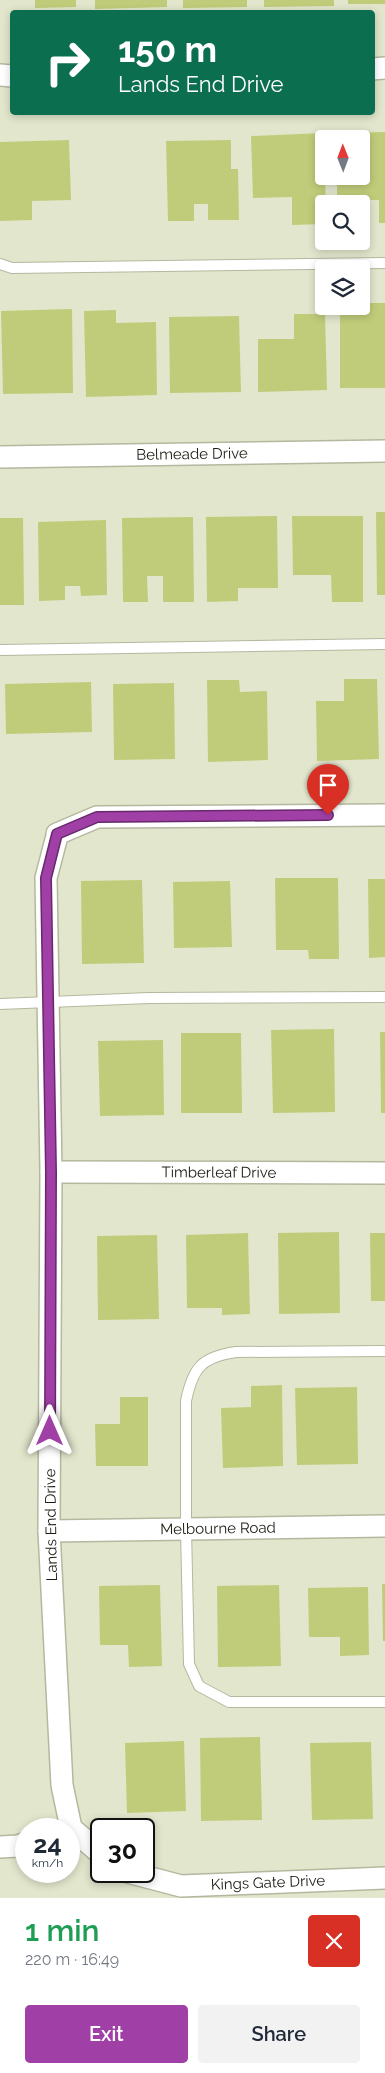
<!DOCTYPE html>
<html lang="en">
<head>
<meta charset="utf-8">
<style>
	body { margin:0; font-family:Raleway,sans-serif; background:#f2f2f3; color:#1f2937; height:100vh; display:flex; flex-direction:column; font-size:19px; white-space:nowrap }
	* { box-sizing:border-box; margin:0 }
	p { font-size:16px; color:#747a83 }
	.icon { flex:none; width:28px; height:28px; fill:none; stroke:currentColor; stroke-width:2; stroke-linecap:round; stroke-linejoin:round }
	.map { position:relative; height:1898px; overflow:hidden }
	.sheet { display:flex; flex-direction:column; background:#fff; flex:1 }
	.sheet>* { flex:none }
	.hud { position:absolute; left:10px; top:10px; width:365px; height:105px; border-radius:5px; box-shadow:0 2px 8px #0003; background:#0b6e4f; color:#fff; overflow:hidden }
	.needle { width:32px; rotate:359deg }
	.fabs { position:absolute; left:315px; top:130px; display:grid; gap:10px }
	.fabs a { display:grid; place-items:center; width:55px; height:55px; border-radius:5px; background:#fff; box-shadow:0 2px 8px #0003; font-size:25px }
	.speed { position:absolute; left:15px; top:1818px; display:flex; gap:10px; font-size:25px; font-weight:700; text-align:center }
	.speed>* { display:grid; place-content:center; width:65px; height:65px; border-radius:50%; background:#fff; box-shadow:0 2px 8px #0003; line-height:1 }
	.speed small { font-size:12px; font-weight:400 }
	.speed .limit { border:2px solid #111; border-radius:8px; background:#fff; color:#111 }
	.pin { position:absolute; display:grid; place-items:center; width:42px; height:42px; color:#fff; margin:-51px -21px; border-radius:50% 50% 50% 0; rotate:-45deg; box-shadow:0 0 5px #0007 }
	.pin .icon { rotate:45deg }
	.me { position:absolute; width:55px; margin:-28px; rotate:0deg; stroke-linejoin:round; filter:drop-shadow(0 0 4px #0008) }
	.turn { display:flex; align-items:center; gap:18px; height:105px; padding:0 25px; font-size:22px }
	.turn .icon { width:65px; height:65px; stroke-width:2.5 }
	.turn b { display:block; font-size:35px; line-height:42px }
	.round { display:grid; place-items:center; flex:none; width:52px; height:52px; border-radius:5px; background:#f2f2f3 }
	.headline { display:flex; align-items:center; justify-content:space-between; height:85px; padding:0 25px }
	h1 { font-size:30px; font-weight:600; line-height:38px; color:#1e9e55 }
	.action { display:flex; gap:10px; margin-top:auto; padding:10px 25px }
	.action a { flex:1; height:58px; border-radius:5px; background:#a03fa6; color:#fff; font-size:20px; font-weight:600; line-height:58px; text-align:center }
	.action a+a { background:#f2f2f3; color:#1f2937 }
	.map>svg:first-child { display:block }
</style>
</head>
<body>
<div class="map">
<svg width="385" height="1898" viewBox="0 0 385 1898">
	<rect width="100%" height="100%" fill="#e2e6cc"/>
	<path fill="#c1cc7a" d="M35,0H76V7L35,8Z
		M95,0H167V7L95,9Z
		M183,0H247V7L183,8Z
		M264,0H334V6L264,7Z
		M348,0H385V4H348Z
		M385,132V223H379V200H337V176H361V139H336V133Z
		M323,133L326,204H324V224L292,225V197L253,198L251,136Z
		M69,140L71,200L32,201V220L0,221V142Z
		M231,140V169H238L239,220H208V204H194V221H168L166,141Z
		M361,303H385V388H340V306H361Z
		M72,309L73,393L3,394L1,311Z
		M116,310V323L156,322L157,395L86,397L84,311Z
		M294,314H325L327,390L258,392V339H294Z
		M239,316L241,392L170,393L169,317Z
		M376,512H385V595H377Z
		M277,516L278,588H238V601L207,602L206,517Z
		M292,516H363V602H332L331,575H293Z
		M193,517L194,602H163V576H147L148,602H123L122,518Z
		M0,518H23L24,605H0Z
		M106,520L107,595L81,596L80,586H65V600L39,601L38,522Z
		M344,679H377L379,759L317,761L316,701H344Z
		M207,680H239L240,692L267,691L268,760L208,762Z
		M91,682L92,732L6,734L5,684Z
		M174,683L175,759L114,760L113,684Z
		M275,878H338L339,959H309L308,950H276Z
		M368,879H385V957L369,958Z
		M142,880L144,963L82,964L81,881Z
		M230,881L232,947L174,948L173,882Z
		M334,1029L335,1112L273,1113L271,1030Z
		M380,1032H385V1113H381Z
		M181,1033H241L242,1113H181Z
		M163,1040L164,1115L100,1116L98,1041Z
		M339,1232L340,1313L279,1314L278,1233Z
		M248,1233L250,1314L222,1315V1308H187L186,1235Z
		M370,1233H385V1301H371Z
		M157,1235L159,1319L98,1320L97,1236Z
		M282,1385L283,1466L223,1468L221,1408L251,1407V1386Z
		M357,1387L358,1464L297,1465L295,1388Z
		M120,1397H148V1466H96L95,1424H120Z
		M382,1584H385V1641H383Z
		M160,1585L162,1666L129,1667L128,1645H100L99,1586Z
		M279,1585L281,1666L218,1667L217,1586Z
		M368,1587L369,1655L340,1656V1637H309L308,1588Z
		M260,1737L262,1820L201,1821L200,1738Z
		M184,1741L186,1811L127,1813L125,1743Z
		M371,1742L373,1819L312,1820L310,1743Z"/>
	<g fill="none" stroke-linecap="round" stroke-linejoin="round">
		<g stroke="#b4b89f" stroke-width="12">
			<path id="lane" d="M0,264L12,268L385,263
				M0,650L385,644
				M0,1004L149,998L385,997
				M385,1351L236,1352C202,1357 193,1367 186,1401V1529L189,1664L199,1686L229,1702H385"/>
		</g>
		<g stroke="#b4b89f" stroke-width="24">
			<g id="street">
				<path d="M372,69L385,68"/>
				<path d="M0,75L12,76"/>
				<path id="s1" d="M0,457L385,451"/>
				<path id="s2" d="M51,1172L385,1173"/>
				<path id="s3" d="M49,1531L385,1526"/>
				<path d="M71,1828L62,1785L49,1531L51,1172L46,878L57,836V834L97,817L385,815"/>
				<path d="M71,1828L101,1854"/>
				<path d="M0,1847L18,1846L26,1843"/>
				<path id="s4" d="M124,1871L181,1886L385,1878"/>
			</g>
		</g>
		<use href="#lane" stroke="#fff" stroke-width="10"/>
		<use href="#street" stroke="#fff" stroke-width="21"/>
	</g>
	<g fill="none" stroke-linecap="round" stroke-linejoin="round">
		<g stroke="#68296c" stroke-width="12">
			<path id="route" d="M50,1431L51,1172L46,878L57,834L97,817L328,815"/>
		</g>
		<use href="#route" stroke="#a03fa6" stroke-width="9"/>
	</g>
	<g text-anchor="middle" stroke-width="4" stroke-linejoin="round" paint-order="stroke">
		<g font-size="15" fill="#1a1b12" stroke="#fff">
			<text dy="5" stroke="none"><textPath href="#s1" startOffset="192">Belmeade Drive</textPath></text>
			<text dy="5" stroke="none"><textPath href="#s2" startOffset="168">Timberleaf Drive</textPath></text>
			<text transform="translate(51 1525) rotate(-91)" y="5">Lands End Drive</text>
			<text dy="5" stroke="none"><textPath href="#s3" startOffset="169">Melbourne Road</textPath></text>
			<text dy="5" stroke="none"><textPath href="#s4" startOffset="146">Kings Gate Drive</textPath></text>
		</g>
	</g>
</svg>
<div class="fabs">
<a><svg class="needle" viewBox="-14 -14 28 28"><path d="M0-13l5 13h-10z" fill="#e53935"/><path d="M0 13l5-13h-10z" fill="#747a83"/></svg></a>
<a><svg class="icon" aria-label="search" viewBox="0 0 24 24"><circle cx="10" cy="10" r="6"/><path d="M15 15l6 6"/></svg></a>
<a><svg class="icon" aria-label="layers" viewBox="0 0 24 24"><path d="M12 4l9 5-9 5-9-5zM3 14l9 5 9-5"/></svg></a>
</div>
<div class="speed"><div>24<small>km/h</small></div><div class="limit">30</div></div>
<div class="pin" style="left:328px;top:815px;background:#d93025"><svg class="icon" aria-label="arrive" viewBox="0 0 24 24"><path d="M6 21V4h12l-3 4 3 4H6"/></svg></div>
<svg class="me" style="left:50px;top:1431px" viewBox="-20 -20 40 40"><path d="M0-17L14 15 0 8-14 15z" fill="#a03fa6" stroke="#fff" stroke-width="4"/></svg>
<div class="hud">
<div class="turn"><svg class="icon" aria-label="right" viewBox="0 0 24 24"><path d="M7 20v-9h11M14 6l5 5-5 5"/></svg><div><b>150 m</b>Lands End Drive</div></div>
</div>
</div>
<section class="sheet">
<div class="headline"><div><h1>1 min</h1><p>220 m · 16:49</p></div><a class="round" style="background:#d93025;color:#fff"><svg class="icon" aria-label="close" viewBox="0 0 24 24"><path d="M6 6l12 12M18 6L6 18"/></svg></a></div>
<div class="action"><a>Exit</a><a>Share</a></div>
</section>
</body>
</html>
